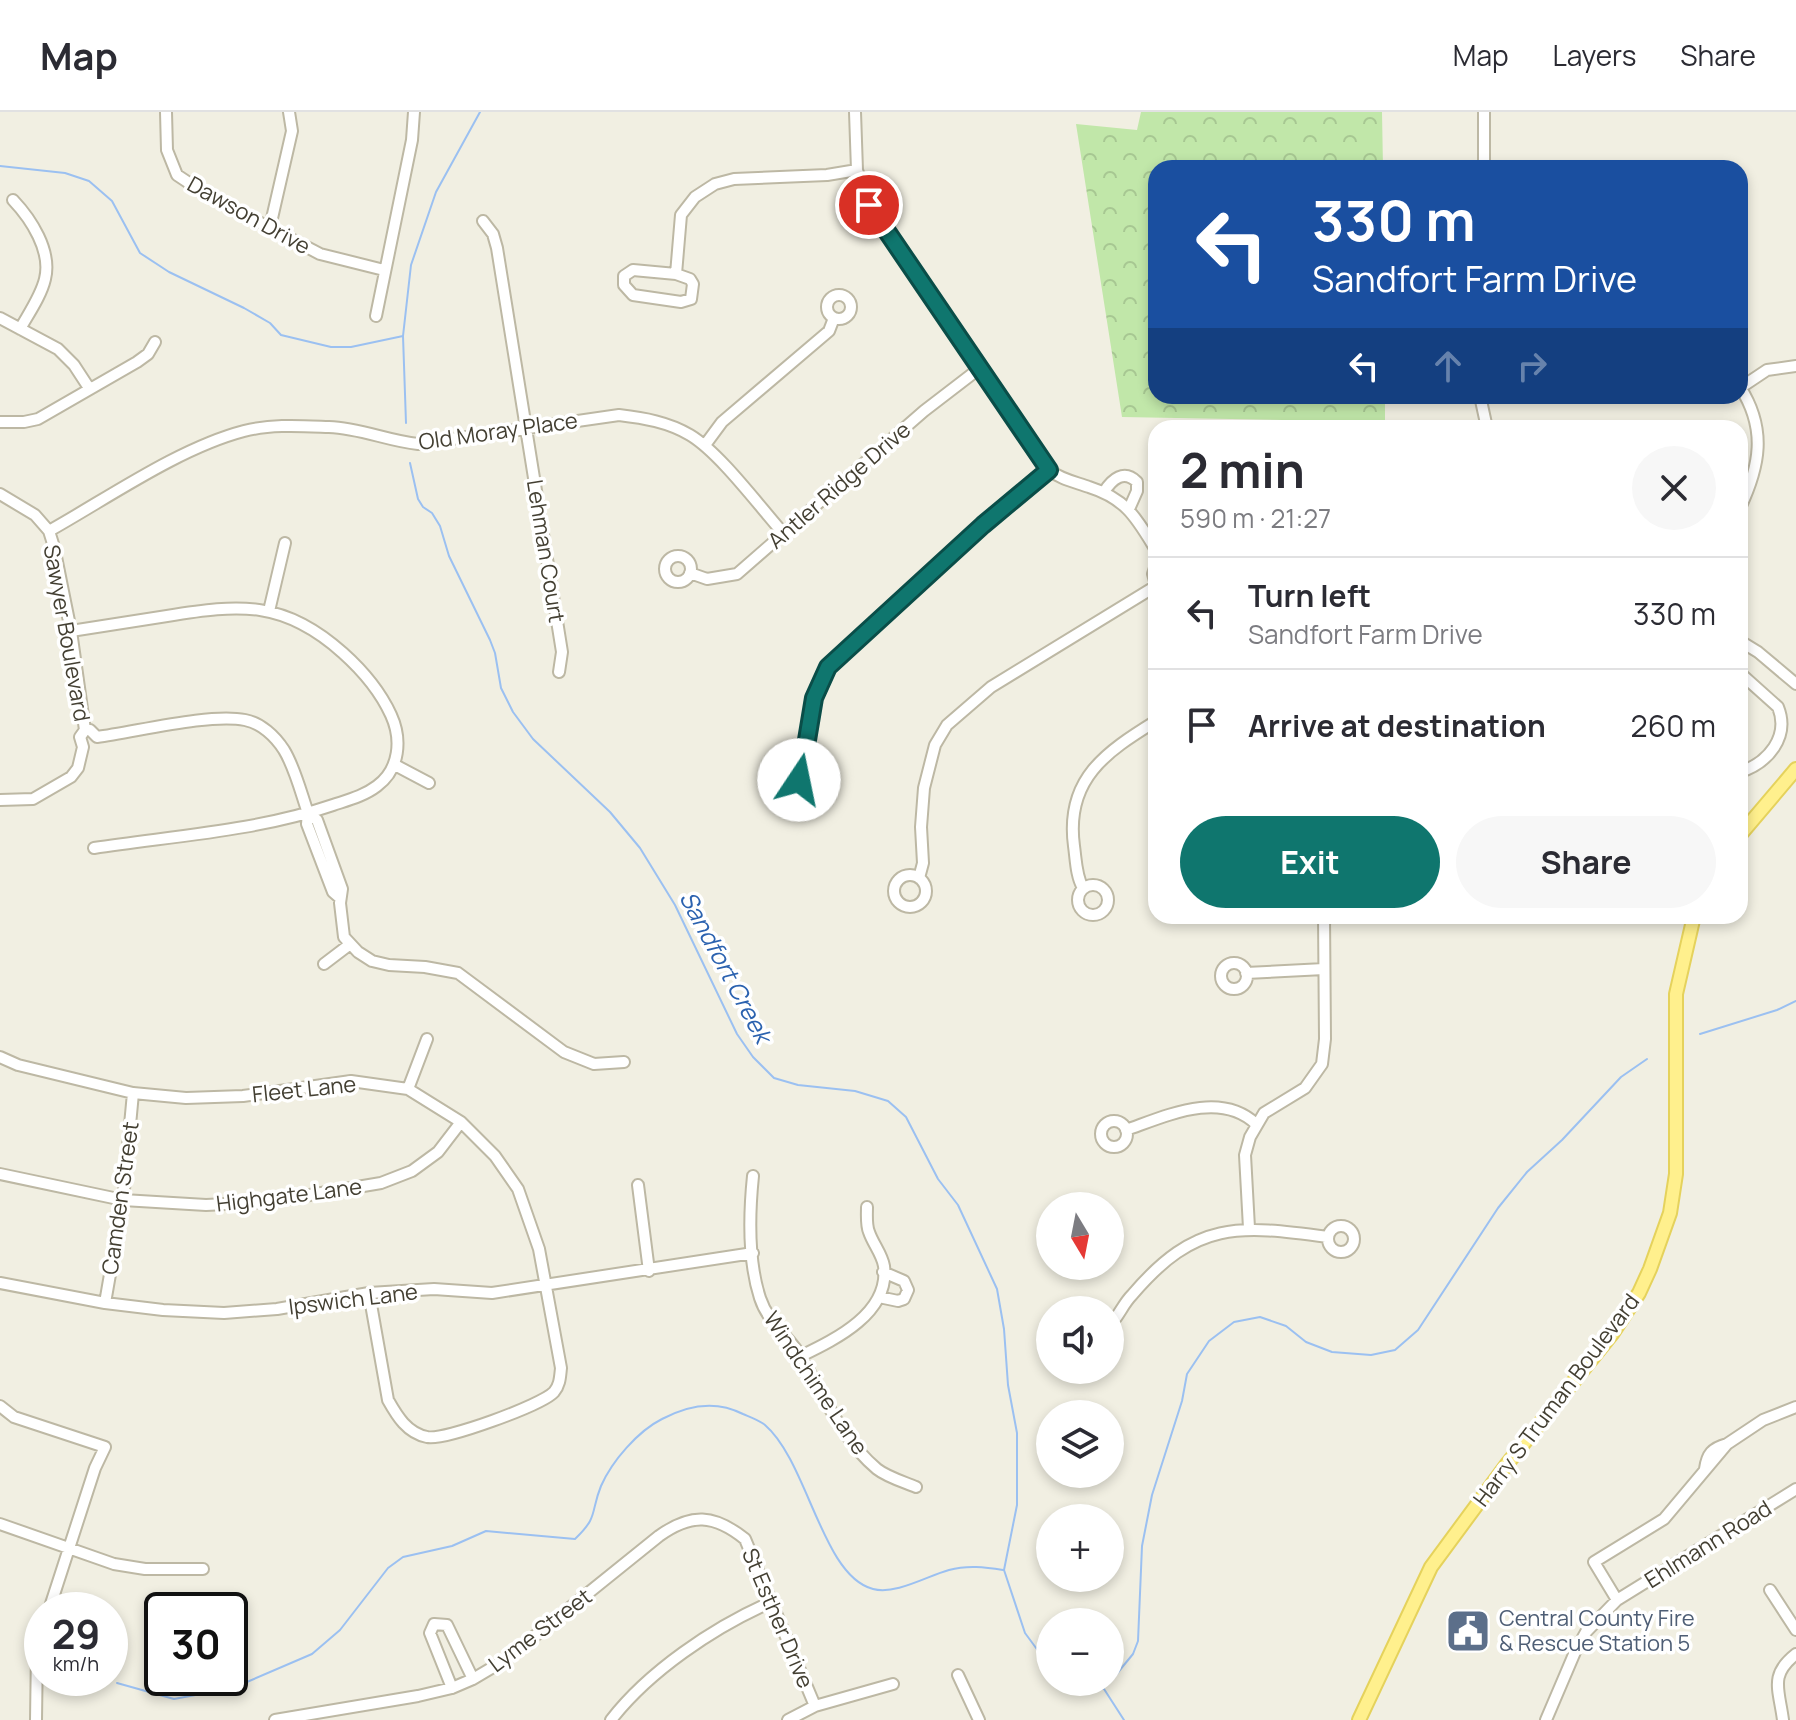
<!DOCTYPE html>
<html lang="en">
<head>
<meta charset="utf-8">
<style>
	body { margin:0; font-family:Manrope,sans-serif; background:#f7f7f7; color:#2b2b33; height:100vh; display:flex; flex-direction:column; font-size:30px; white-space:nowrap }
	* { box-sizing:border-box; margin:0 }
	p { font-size:26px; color:#7c7c81 }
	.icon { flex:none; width:44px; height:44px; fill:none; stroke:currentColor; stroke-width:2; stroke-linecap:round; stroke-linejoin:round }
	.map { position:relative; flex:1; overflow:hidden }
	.sheet { position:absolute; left:1148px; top:308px; width:600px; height:504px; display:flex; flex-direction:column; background:#fff; border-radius:24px; box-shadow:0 4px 12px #0003 }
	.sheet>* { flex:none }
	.banner { position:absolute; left:1148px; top:48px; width:600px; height:244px; border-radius:24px; box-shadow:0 4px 12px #0003; background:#1a4fa0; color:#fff; overflow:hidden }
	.needle { width:52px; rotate:170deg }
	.buttons { position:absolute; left:1036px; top:1080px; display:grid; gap:16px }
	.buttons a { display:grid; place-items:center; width:88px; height:88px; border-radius:50%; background:#fff; box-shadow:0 4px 12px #0003; font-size:40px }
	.speed { position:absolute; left:24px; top:1480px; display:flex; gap:16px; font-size:40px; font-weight:700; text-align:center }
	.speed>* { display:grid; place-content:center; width:104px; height:104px; border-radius:50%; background:#fff; box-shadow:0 4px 12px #0003; line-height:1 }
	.speed small { font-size:20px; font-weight:400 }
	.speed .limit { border:4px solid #111; border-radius:12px; background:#fff; color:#111 }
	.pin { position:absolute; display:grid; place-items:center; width:68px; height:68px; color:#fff; margin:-34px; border:4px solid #fff; border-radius:50%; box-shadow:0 2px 8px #0007 }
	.me { position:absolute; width:88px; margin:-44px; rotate:11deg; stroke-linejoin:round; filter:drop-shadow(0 0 6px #0008) }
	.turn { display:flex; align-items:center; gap:28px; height:168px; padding:0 32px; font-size:36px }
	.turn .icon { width:104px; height:104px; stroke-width:2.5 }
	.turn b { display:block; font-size:56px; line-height:68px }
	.lanes { display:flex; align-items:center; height:76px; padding:0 32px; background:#0003; justify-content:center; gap:40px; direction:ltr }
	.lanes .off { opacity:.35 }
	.round { display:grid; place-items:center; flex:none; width:84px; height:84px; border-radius:42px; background:#f7f7f7 }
	.summary { display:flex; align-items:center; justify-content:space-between; height:136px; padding:0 32px }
	h1 { font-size:48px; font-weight:700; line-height:60px }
	.cta { display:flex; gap:16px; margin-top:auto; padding:16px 32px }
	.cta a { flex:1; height:92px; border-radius:48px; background:#0f766e; color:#fff; font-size:32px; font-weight:700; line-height:92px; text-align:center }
	.cta a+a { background:#f7f7f7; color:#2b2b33 }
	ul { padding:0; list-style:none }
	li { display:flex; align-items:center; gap:24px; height:112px; padding:0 32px; border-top:2px solid #e1e1e2 }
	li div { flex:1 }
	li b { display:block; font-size:30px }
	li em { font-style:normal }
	header { display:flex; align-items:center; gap:48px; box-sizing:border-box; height:112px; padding:0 40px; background:#fff; border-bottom:2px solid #e1e1e2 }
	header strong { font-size:38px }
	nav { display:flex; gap:44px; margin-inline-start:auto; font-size:28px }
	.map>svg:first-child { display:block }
</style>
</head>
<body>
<header>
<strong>Map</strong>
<nav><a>Map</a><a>Layers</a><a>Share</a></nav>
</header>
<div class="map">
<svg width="1796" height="1608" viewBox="0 0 1796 1608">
	<defs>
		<pattern id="forest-crowns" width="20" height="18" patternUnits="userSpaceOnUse" patternTransform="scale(2)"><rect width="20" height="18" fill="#c1e7a9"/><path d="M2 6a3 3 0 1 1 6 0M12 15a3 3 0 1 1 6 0" fill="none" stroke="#a7c792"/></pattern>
	</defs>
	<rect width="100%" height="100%" fill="#f1efe2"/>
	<path fill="url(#forest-crowns)" d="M1141,0H1382L1383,56H1156V284H1385V310L1122,305L1076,12L1137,18Z"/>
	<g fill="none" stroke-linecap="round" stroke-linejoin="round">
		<path stroke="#9bc0f1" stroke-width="2" d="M0,54L65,61L89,69L112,89L140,141L169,160L244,196L270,211L281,223L331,235H351L403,224
			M406,311L403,224L411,153L436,80L480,0
			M410,351L418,387L423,395L432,401L440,414L449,444L490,528L495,541L501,576L513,600L533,627L610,700L640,736L675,793L737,922L753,945L774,966L798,973L855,979L888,989L906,1005L938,1067L958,1093L997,1177L1004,1217L1008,1273L1017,1321V1393L1004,1458L1025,1521L1039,1540L1050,1547
			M1700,922L1777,898L1796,889
			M1090,1570L1104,1577L1124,1608
			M1110,1570L1133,1542L1138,1529L1142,1434L1152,1383L1182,1289L1187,1262L1209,1229L1234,1210L1260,1205L1286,1214L1306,1230L1332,1240L1371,1243L1395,1238L1418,1218L1498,1096L1527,1060L1562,1028L1621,965L1647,947
			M117,1571L174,1587L233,1576L312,1542L340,1518L388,1456L403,1445L452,1434L486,1419L575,1427C599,1404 590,1401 601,1374C612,1349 638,1319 662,1307C688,1293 716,1288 743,1302C750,1305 759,1308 765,1313C808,1350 822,1464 873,1477C896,1483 927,1464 949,1458C967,1453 985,1455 1003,1458"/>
		<g stroke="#bdb8a4" stroke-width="14">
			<path id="minor" d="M166,0L167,38L177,63L207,83L320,142L384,158
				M855,0L857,58L869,93L1049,358C1060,367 1075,370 1089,375C1127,387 1137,407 1156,438
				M1484,56V0
				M13,88C31,107 52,139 45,167C41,184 29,201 20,217
				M483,109L493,122L497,136L562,540L559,560
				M270,115L292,19L289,0
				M676,162L633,158L624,164V173L633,183L681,190L691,187L693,172L690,167L676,162L681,103L695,85L715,72L734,67L827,63L857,58
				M827 195a12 12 0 1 1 24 0a12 12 0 1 1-24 0Z
				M376,204L412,28L414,0
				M0,206L58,237L74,253L89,276
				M1740,275C1767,317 1760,354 1740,396
				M1740,276L1767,258L1796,254
				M1480,284L1487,316
				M0,310H24L38,307L137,250L148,242L155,230
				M705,333L722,310L829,219L834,206
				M1104,380C1112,367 1124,357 1137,370V379L1129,397
				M0,382L35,403L49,419L54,435L71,519L85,618L80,625L83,635L78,656L71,665L33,687L0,688
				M49,419C108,386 179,336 244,319C271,312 301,314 329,315C360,316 388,329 418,332L619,303C644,306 668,310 690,323C720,341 759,394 784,422
				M665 457a13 13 0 1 1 26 0a13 13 0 1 1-26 0Z
				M1156,453L1153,462L1156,473
				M690,461L707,467L737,462L924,299L980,256
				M269,499L285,431
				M71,519C103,514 135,509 167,504C240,492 284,488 343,541C362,558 380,579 391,603C402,627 400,657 377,674C364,684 348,688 333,693C257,719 173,724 94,736
				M1740,529L1758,540L1796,572
				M1740,561L1778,595C1790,625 1768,651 1740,660
				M85,618H90L97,625C136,620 209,601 245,608C261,611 275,624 284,638C295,656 301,681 308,701L307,712L333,780L340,786
				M395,653L429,671
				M774 669a13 13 0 1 1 26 0a13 13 0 1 1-26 0Z
				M797,661C802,644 808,628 811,611C816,590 816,573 828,555L983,413L1049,358
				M308,701L317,708L342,777L340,791L344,825L358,840L372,849L389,853L425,855L458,861L564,940L594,952L624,950
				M894 779a16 16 0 1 1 32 0a16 16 0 1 1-32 0Z
				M919,766L923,751L921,715L924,676L935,633L947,613L991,575L1156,474
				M1078 788a15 15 0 1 1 30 0a15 15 0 1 1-30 0Z
				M1083,776C1076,764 1076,748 1074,734C1065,667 1106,640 1156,609
				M1221 864a13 13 0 1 1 26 0a13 13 0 1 1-26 0Z
				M324,852L349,833
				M1246,861L1324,857
				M0,945L18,953L133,981L186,986L243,984L351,969L408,977L461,1010L495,1044L518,1077L539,1137L561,1256C560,1265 560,1273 554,1280C542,1293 444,1329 427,1325C407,1321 397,1304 388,1288L369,1181
				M408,977L427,927
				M1101 1022a13 13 0 1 1 26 0a13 13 0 1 1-26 0Z
				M1126,1018C1166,1004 1220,978 1256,1012
				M0,1062L123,1088L206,1093L268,1090L381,1071L412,1059L438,1040L461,1010
				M753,1064C749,1103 748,1149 760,1186C768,1211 790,1225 802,1246C823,1283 843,1329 877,1357C887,1365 904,1370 916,1375
				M638,1073L649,1159
				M1328 1127a13 13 0 1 1 26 0a13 13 0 1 1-26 0Z
				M1249,1116L1245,1043L1250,1025L1264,1001L1305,976L1322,952L1325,927L1324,804
				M0,1171L105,1191L163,1198L224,1201L277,1197L369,1181L434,1177L492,1181L753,1141
				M879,1185L898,1189L904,1187L908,1178L904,1169L883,1160
				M105,1191L123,1088L133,981
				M1110,1213C1119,1204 1123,1192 1132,1183C1196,1108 1238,1113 1328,1125
				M801,1244C836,1227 890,1201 884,1154C882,1142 873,1132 869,1120C866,1113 867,1103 867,1095
				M0,1294L14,1305L105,1335L95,1356L49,1498
				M1705,1357C1707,1342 1712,1336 1727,1332
				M0,1412L114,1452L145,1457H203
				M1770,1478L1796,1518
				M1617,1488L1594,1450L1664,1407L1727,1332L1763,1308L1796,1295
				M958,1563L979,1608
				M452,1576L430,1521L434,1512L447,1513L473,1567
				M36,1608L37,1537L42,1522
				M275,1608L418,1584L452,1576L473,1567L505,1548L659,1424C691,1401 714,1402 745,1427L815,1594
				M611,1608C649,1559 713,1516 769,1491
				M788,1608L815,1594L893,1572
				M1546,1608L1575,1540L1586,1520L1617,1488L1796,1377
				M1783,1608C1779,1577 1769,1563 1796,1542"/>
		</g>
		<g stroke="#e5d25c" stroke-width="16">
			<path id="major" d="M1740,723L1796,657
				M1359,1608L1431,1455L1507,1352L1612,1222L1639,1181L1650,1157L1670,1101L1676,1062V882L1694,804"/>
		</g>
		<use href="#minor" stroke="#fff" stroke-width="10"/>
		<use href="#major" stroke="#fff08d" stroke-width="12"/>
	</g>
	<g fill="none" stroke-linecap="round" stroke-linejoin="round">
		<g stroke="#0a4d48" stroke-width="20">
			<path id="route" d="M799,668L797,661L807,628L814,586L828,555L983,413L1049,358L869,93"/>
		</g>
		<use href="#route" stroke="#0f766e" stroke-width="14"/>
	</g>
	<defs>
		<g id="civic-square" transform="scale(2.3)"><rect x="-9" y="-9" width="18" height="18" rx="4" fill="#5c6f8a" stroke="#fff"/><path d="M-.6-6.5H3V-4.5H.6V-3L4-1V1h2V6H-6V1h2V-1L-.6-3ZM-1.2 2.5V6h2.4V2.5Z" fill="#fff"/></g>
	</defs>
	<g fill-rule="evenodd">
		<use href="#civic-square" x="1468" y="1519"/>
	</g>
	<g text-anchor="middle" stroke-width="7" stroke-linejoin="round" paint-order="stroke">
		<g font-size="22" fill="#433f32" stroke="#fff">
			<text transform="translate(249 103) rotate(29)" y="8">Dawson Drive</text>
			<text transform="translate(498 319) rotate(-8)" y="8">Old Moray Place</text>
			<text transform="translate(839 373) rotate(-41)" y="8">Antler Ridge Drive</text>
			<text transform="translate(546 439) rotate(81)" y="8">Lehman Court</text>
			<text transform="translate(67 521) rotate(80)" y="8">Sawyer Boulevard</text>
			<text transform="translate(304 977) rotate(-6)" y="8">Fleet Lane</text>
			<text transform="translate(289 1083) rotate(-7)" y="8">Highgate Lane</text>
			<text transform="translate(120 1086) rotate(-82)" y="8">Camden Street</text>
			<text transform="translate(353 1187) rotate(-7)" y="8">Ipswich Lane</text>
			<text transform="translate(816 1271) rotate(56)" y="8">Windchime Lane</text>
			<text transform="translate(1556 1288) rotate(-53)" y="8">Harry S Truman Boulevard</text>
			<text transform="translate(1708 1432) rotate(-32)" y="8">Ehlmann Road</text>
			<text transform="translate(778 1506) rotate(67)" y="8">St Esther Drive</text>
			<text transform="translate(540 1518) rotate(-37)" y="8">Lyme Street</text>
		</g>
		<g font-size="22" fill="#4e5e75" stroke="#fff" text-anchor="start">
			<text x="1499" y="1514">Central County Fire<tspan x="1499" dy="25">&amp; Rescue Station 5</tspan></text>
		</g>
		<g font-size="24" font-style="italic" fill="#2b62af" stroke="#fff">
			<text transform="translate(725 855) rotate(62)" y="8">Sandfort Creek</text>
		</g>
	</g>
</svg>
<div class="buttons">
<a><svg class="needle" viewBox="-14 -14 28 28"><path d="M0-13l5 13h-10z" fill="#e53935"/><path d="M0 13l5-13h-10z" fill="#7c7c81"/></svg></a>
<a><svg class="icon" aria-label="sound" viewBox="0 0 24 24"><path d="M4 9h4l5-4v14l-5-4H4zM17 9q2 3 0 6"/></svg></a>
<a><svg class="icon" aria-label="layers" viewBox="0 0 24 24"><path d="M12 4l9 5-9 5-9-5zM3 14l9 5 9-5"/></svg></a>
<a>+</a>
<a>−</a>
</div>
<div class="speed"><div>29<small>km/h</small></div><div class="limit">30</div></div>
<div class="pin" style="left:869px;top:93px;background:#d93025"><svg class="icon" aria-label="arrive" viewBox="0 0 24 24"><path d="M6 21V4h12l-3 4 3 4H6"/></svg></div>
<svg class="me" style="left:799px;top:668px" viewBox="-20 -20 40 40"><circle r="19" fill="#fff"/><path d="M0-13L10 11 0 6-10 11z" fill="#0f766e"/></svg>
<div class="banner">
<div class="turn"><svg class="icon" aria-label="left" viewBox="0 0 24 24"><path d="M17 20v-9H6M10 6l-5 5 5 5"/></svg><div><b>330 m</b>Sandfort Farm Drive</div></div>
<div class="lanes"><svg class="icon" aria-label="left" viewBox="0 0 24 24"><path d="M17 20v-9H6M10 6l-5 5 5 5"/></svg><svg class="icon off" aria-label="ahead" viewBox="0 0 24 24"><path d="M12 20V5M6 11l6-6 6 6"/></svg><svg class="icon off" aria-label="right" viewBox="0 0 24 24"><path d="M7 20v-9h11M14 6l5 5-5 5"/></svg></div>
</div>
<section class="sheet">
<div class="summary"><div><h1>2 min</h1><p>590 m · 21:27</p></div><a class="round"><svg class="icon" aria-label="close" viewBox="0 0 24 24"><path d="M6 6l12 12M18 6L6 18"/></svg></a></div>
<ul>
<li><svg class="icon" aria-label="left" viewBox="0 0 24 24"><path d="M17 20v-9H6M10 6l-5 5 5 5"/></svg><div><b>Turn left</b><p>Sandfort Farm Drive</p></div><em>330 m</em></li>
<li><svg class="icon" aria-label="arrive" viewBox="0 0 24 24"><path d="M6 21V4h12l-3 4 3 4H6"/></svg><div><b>Arrive at destination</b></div><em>260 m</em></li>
</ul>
<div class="cta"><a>Exit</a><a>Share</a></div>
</section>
</div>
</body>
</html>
